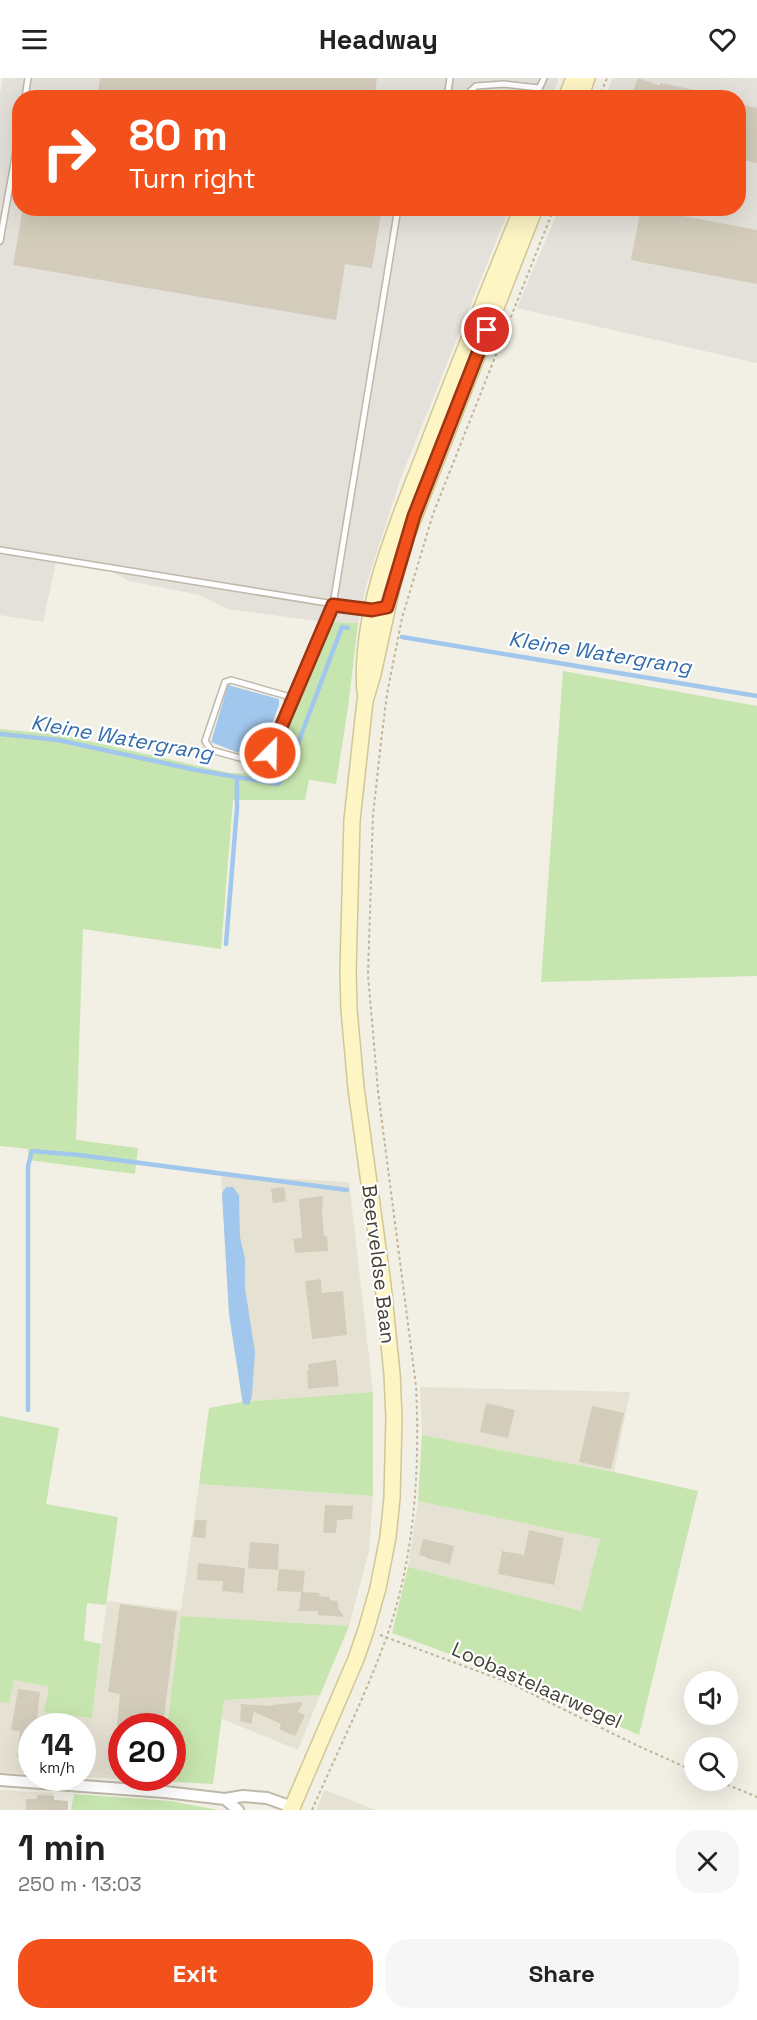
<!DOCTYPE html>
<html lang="en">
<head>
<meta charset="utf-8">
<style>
	body { margin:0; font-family:"Space Grotesk",sans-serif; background:#f6f6f6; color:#222; height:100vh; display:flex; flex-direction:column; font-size:22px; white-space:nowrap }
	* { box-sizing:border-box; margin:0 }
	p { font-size:20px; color:#767676 }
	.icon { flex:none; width:33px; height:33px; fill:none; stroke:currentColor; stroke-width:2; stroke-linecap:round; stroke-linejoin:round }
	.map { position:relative; height:1732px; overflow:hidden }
	.sheet { display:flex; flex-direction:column; background:#fff; flex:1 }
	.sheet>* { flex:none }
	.top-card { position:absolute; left:12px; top:12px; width:734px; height:126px; border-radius:24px; box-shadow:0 6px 24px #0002; background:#f3511b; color:#fff; overflow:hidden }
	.controls { position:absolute; left:684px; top:1593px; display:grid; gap:12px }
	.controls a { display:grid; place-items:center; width:54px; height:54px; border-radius:50%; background:#fff; box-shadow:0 6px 24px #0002; font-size:30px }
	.speed { position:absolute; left:18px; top:1635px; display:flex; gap:12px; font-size:30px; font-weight:700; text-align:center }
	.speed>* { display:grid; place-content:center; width:78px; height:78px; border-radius:50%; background:#fff; box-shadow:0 6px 24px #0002; line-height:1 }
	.speed small { font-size:15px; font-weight:400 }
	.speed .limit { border:9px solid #d22; background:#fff; color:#111 }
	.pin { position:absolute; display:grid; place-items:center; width:51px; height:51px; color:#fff; margin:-26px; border:3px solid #fff; border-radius:50%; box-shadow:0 2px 6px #0007 }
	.me { position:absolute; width:66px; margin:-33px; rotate:23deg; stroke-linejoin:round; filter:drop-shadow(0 0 4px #0008) }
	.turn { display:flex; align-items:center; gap:21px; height:126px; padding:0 18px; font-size:27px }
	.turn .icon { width:78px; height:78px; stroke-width:2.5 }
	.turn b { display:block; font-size:42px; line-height:51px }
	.round { display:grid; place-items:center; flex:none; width:63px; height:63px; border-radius:24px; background:#f6f6f6 }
	.headline { display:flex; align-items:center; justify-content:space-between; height:102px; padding:0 18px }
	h1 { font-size:36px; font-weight:700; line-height:45px }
	.button { display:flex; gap:12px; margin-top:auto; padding:12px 18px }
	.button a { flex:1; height:69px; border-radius:24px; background:#f3511b; color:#fff; font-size:24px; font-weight:700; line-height:69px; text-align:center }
	.button a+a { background:#f6f6f6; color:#222 }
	header { display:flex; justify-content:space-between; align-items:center; height:78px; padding:0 18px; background:#fff; font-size:27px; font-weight:700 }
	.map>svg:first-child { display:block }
</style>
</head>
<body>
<header><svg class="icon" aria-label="menu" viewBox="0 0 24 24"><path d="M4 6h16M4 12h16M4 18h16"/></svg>Headway<svg class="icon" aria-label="heart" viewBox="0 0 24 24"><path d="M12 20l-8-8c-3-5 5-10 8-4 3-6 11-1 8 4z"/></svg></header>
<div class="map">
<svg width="757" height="1732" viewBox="0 0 757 1732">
	<rect width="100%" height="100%" fill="#f2efe5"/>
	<path fill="#e6e2d3" d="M221,1097L349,1104L373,1314L242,1324L229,1236Z
		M420,1309L630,1314L614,1394L422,1357Z
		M199,1406L373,1418L369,1473L349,1548L181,1538L167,1648H122V1700H160V1703L83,1699L82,1648H32L31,1696L0,1695V1624L9,1625L13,1602L49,1609L45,1634L92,1640L107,1523L181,1532Z
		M418,1423L600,1461L583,1533L408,1489Z
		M320,1617L298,1672L222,1641L224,1622Z
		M0,1712L54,1715L53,1732H0Z
		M325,1712L376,1732H316Z"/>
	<path fill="#e4e0da" d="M3,0H559L552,20H20V130L509,131L400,402L366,508L358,545L317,543L228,531L200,517L129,503L111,493L56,484L43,544L0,537V15Z
		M613,0H757V285L517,230L559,131L738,130V20L605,19Z"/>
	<path fill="#c7e5ae" d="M329,544L358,545L348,630L336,706L309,702L305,722H233L221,871L83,851L76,1062L138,1070L135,1096L28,1082V1071L0,1068V651L62,657L229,695L270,696Z
		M563,593L757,628V898L541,904Z
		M373,1314V1418L199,1406L209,1330L242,1324Z
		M0,1338L59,1350L46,1426L118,1439L106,1527L87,1525L84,1562L101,1566L92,1640L44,1634L49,1609L14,1602L9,1625L0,1624Z
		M422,1357L614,1394L698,1413L639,1657L490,1591L392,1555L408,1489L582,1533L600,1461L418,1423Z
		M181,1538L349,1548L320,1617L224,1622L213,1706L160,1703V1700H172V1648H167Z
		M74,1716L170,1723L219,1732H71Z"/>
	<path fill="#a2c7ed" d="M228,607L279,621V627L261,677L236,674L211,664Z
		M226,1109H233L239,1117L240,1159L245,1181V1210L255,1274L252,1318L249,1327L243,1326L229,1236L222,1115Z"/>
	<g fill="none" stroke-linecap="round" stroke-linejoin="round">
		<path stroke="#a2c7ed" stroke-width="4.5" d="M402,559L757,618
			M0,656L58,662L196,692L278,706L286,697L342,549L348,550
			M226,866L237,730V699
			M28,1332V1088L32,1073L79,1077L347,1112"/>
	</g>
	<path fill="#d3ccbb" d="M100,0H377L374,20H97Z
		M638,0L660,8V5L705,14V20H630Z
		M738,26L757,30V85L738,81Z
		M23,130H382L372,190L345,186L336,242L13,187Z
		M641,130L757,152V206L631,182Z
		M283,1109L285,1112L286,1123L273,1125L271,1111Z
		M323,1118L322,1132L324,1158H327L328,1173L295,1175L293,1161L302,1160L299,1121Z
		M321,1201L322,1215L343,1213L347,1257L312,1261L305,1203Z
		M336,1282L339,1308L308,1311L307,1292H309L308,1286Z
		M486,1325L515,1332L508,1360L480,1354Z
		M592,1328L624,1335L611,1391L579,1384Z
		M325,1427L353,1428L352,1441L337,1442L336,1455H323Z
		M195,1442H207L205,1460L193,1459Z
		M529,1452L564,1460L554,1507L498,1496L502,1473L524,1477Z
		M423,1461L454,1468L450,1486L426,1480L427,1479L419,1477Z
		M250,1464L279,1466L278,1492L248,1490Z
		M198,1485L245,1490L243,1515L222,1513L223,1503L197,1502Z
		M279,1491L305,1493L303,1514L320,1515L319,1518L330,1519V1522L338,1523V1530L344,1539L318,1537V1533H299L301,1514L277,1513Z
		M120,1526L177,1534L163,1648H117L120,1616L108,1614Z
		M18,1611L40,1614L36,1648H32V1680L17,1679L20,1653L11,1652Z
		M303,1624L298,1634L305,1637L295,1658L279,1651L281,1646L254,1634L251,1646L240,1643L241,1628L239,1626L271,1628L272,1627Z
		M37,1717L54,1718V1722L68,1723V1732H26V1721H37Z"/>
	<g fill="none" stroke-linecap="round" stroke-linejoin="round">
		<g stroke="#bdb8a8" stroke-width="8">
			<path id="service" d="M25,20L28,0
				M447,20L450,0
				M463,20L476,8L504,6L539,10
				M535,20L544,0
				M0,163L20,51
				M0,472L371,532
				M289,630L287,618L231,602L225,604L205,663L211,672L258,685L265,681L270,675L333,527L398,130"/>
		</g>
		<g stroke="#bdb8a8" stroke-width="14">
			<path id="minor" d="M0,1702L165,1714L225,1721L243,1718L267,1720L292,1729
				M225,1721L238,1732"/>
		</g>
		<g stroke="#d1c796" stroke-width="18">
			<path id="secondary" d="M566,20L574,0
				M580,20L587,0
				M365,614C359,536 396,448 424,377C455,294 489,212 522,130
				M291,1732L356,1581L366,1552L378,1510L388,1459L392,1420L394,1340L392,1296L383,1207L356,1010L349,931L348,893L352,742L365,623L373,596L392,509L407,457L535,130"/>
		</g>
		<path stroke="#beb59a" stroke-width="2" stroke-dasharray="3 3" stroke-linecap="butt" d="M599,20L607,0
			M380,1557L510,1605L634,1666L694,1693
			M716,1702L757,1719
			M312,1732C338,1672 368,1613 389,1552C415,1475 420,1389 416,1308L378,1013L368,897L373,737L381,664L387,616L402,540L433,436L554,130"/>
		<use href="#service" stroke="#fff" stroke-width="5"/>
		<use href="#minor" stroke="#fff" stroke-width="10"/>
		<use href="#secondary" stroke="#fdf5c4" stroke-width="15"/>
	</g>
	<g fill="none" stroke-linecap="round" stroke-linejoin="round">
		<g stroke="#9e3512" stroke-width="15">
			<path id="route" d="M270,675L333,527L372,532L387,529L414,438L487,252"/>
		</g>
		<use href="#route" stroke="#f3511b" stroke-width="10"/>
	</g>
	<g text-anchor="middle" stroke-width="4.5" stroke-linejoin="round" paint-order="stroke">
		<g font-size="20" fill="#444035" stroke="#fff">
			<text transform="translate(379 1186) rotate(83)" y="7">Beerveldse Baan</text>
			<text transform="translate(537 1607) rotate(24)" y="7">Loobastelaarwegel</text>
		</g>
		<g font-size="21" font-style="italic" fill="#326cac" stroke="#fff">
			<text transform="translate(600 575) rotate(9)" y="7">Kleine Watergrang</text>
			<text transform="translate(122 660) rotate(10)" y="7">Kleine Watergrang</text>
		</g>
	</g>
</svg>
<div class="controls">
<a><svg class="icon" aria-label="sound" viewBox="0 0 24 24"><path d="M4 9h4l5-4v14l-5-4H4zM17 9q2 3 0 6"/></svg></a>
<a><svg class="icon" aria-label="search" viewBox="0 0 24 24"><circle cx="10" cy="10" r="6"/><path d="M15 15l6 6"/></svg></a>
</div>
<div class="speed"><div>14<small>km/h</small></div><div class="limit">20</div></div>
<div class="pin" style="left:487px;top:252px;background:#d93025"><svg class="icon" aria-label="arrive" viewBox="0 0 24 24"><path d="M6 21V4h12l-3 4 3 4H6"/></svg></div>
<svg class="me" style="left:270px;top:675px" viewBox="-20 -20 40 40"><circle r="17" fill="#f3511b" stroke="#fff" stroke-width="3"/><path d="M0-11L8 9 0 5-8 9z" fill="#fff"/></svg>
<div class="top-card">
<div class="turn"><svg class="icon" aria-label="right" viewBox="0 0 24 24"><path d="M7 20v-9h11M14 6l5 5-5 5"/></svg><div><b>80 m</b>Turn right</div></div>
</div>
</div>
<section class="sheet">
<div class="headline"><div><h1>1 min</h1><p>250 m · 13:03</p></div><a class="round"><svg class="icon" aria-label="close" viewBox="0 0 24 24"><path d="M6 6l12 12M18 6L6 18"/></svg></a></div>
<div class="button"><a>Exit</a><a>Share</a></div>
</section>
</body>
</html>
